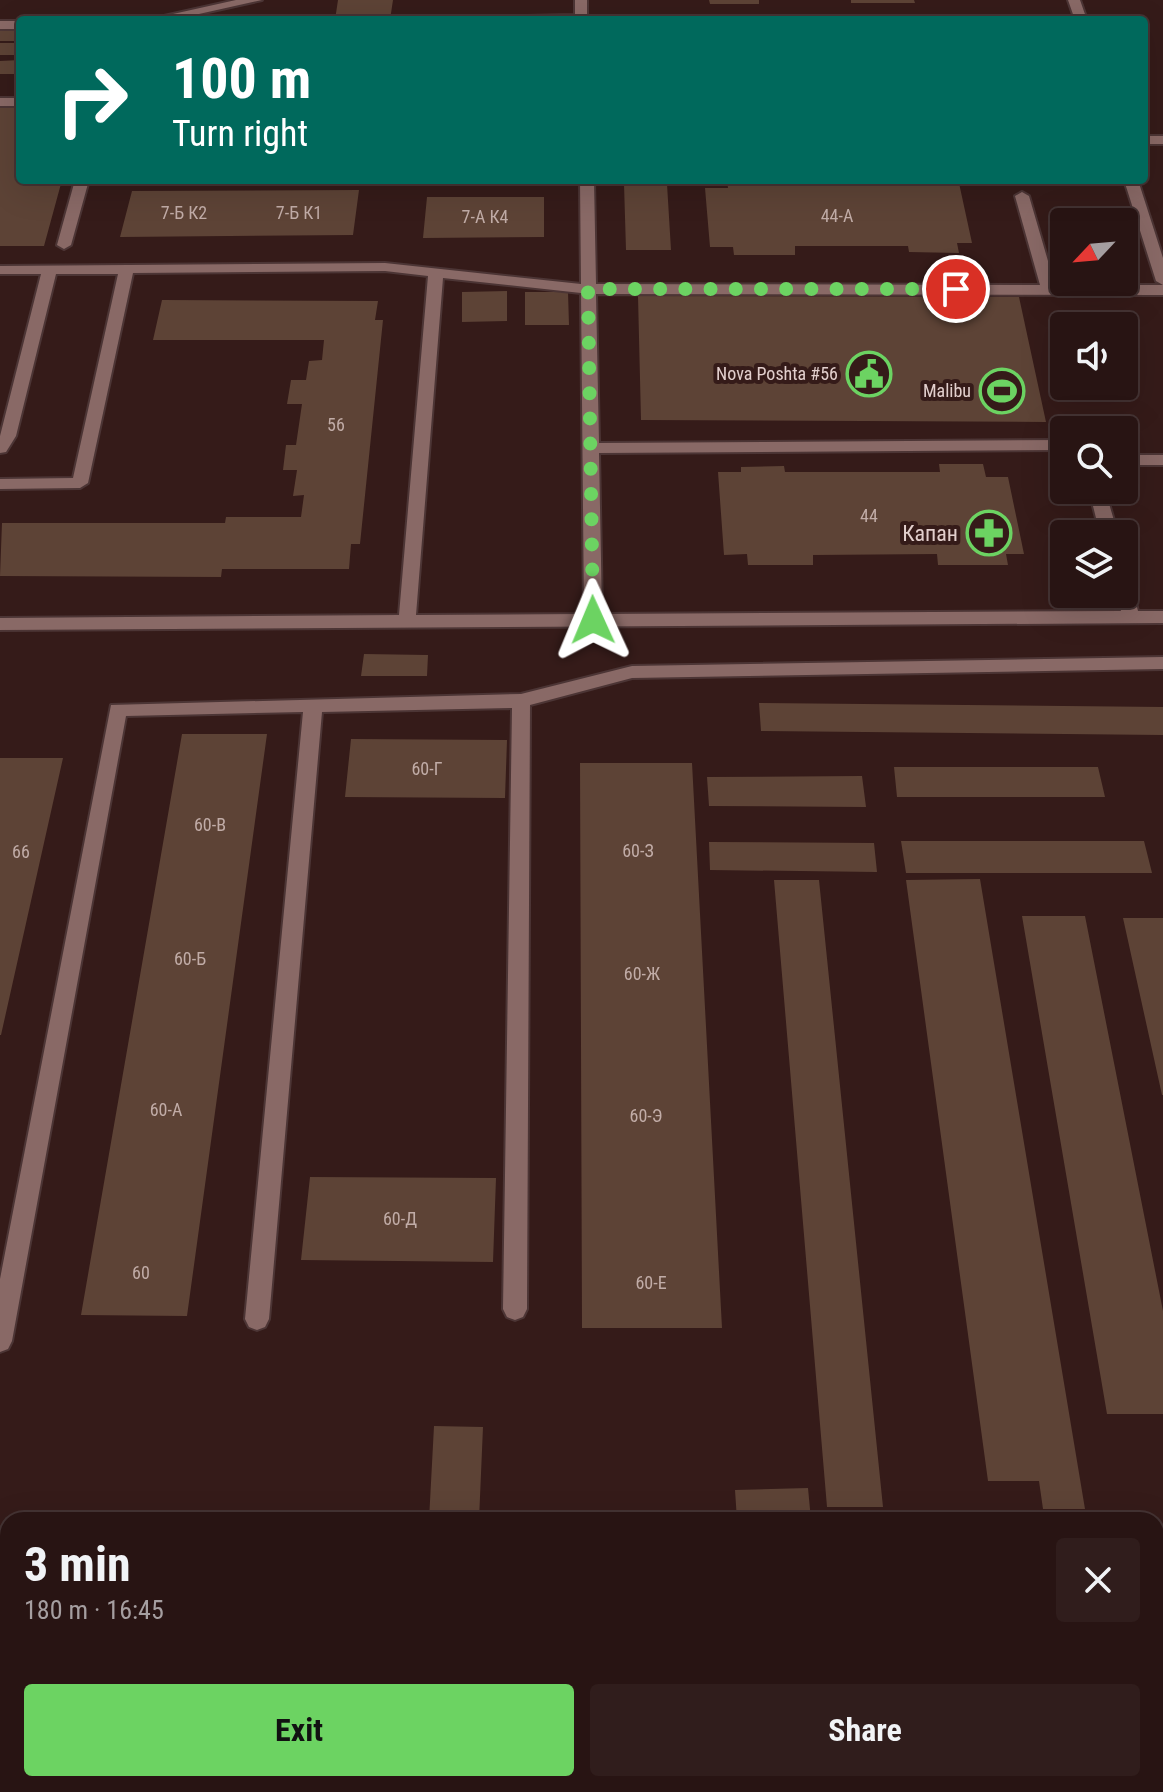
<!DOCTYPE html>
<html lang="en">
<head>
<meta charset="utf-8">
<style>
	body { margin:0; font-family:"Roboto Condensed",sans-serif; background:#301d1c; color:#f1f3f6; height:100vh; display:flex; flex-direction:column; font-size:30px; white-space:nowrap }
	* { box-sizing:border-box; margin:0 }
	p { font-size:26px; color:#a59ea0 }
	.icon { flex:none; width:44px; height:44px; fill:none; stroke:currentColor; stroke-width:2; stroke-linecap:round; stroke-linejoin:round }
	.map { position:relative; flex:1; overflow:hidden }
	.side { position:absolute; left:0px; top:1512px; width:1164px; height:280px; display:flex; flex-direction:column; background:#281413; border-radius:24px 24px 0 0; box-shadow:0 8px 32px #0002,0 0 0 2px #433 }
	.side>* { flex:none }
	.top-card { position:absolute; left:16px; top:16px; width:1132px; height:168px; border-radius:8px; box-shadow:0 8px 32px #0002,0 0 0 2px #433; background:#00695c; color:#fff; overflow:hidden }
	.needle { width:52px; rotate:244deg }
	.controls { position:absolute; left:1050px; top:208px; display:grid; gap:16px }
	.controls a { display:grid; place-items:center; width:88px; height:88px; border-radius:8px; background:#281413; box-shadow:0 8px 32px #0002,0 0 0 2px #433; font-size:40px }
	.pin { position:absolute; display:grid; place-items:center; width:68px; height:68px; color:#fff; margin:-34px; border:4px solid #fff; border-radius:50%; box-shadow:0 2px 8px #0007 }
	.me { position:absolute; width:88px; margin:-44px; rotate:359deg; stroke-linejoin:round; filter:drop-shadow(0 0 6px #0008) }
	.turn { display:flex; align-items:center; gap:28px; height:168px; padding:0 24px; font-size:36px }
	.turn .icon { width:104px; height:104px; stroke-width:2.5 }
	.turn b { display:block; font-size:56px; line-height:68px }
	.round { display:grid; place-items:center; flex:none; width:84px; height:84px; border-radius:8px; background:#301d1c }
	.overview { display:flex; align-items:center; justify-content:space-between; height:136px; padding:0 24px }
	h1 { font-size:48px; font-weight:700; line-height:60px }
	.cta { display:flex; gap:16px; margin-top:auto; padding:16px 24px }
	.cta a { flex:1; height:92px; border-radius:8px; background:#6cd362; color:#111; font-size:32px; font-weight:700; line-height:92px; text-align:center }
	.cta a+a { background:#301d1c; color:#f1f3f6 }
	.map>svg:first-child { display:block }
</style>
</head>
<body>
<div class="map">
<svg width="1163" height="1792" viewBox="0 0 1163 1792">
	<rect width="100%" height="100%" fill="#351b19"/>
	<path fill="#5d4336" d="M338,0H393L390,20H335Z
		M709,0H759V4H710Z
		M851,0H914L915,3H851Z
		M0,30H20V41H0Z
		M0,43H20V55H0Z
		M20,60V74H0V61Z
		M0,106H20V180H62L44,246H0Z
		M727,180H771L772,184H898V180L959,183L972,243H957L959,253L909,252L908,246H795V255H734L733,247H710L705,188H728Z
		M624,184H667L671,250H626Z
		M359,190L353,235L120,237L132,191Z
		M427,197H544V237L423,238Z
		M507,291V321L462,322V292Z
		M525,292H568L569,325H525Z
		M638,296L1019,297L1046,422L641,420Z
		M162,300L378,301L375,320H383L360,544H351L349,569H222L221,577L0,576L2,523H225L226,517H301L304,495L293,496L297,470H283L286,445H296L302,404H287L291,380H306L309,361L322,360L324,340H153Z
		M939,464H983L986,477H1008L1024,554H1006L1008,565H938L937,554L813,555V565H748L747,554L724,555L718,472H741V467L784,466L785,472H940Z
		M364,654L428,655L427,676H361Z
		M759,703L1163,707V735L761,731Z
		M182,734H267L187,1316L81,1315Z
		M351,739L507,740L505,798L345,797Z
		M0,758H63L1,1035H0Z
		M580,763H692L722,1328H582Z
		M894,767H1098L1105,797H897Z
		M862,776L866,807L709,806L707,777Z
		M901,841H1144L1152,873H906Z
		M709,842L874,843L877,872L710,870Z
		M980,879L1085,1509H1043L1039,1481H988L906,880Z
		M774,880H819L883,1507H827Z
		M1022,916H1085L1163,1311V1414H1107Z
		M1123,918H1163V1095H1162Z
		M310,1177L496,1178L493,1262L301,1260Z
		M434,1426L483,1427L479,1520H429Z
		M808,1488L811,1520H737L735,1490Z
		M915,1784H982V1792H916Z
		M1019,1784H1149L1150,1792H1019Z"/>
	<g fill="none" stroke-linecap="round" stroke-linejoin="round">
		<g stroke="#4c3535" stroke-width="4">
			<path id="service" d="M236,0H262L172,20H146Z
				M575,0H587V20H521L527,16L575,15Z
				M0,21H20V29H0Z
				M0,98H20V106H0Z
				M1144,136H1163V144H1144Z
				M75,180H89L71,245L64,249L57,245Z
				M580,180H594L596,284L1040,285L1015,196L1022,192L1029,196L1055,285H1163V295L596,294L599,443L1064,440V450L599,453L602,614L1121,611L1116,594H1124V586L1133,592L1138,611H1163V623L0,630V618L399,615L428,276L385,271L133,273L88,483L80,488L0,489V479L73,478L118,274H56L16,436L6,452L0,453V436L41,274H0V266L385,263L581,284ZM443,278L581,293L584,614L416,615Z
				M1124,455H1163V465H1124Z
				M1089,490H1105L1118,534H1100Z
				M1163,657V669L632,678L530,705L527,1309L523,1317L515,1320L507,1317L503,1309L512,708L322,712L269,1319L265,1327L257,1330L249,1327L245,1319L303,712L126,716L12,1341L8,1349L0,1352V1279L111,705L521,694L632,666Z"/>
		</g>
		<g stroke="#4c3535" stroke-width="4">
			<path id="tertiary" d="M1068,0H1080L1087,20H1075Z
				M1124,180H1138L1163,258V285L1156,281Z"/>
		</g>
		<use href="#service" fill="#896966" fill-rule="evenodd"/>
		<use href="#tertiary" fill="#896966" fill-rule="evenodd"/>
	</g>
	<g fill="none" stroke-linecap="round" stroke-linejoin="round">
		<path stroke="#6cd362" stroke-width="14" stroke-dasharray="0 25.2" d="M593,620L588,289H956"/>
	</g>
	<defs>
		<g id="civic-ring" transform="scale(2.3)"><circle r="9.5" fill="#351b19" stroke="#6cd362" stroke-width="1.5"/><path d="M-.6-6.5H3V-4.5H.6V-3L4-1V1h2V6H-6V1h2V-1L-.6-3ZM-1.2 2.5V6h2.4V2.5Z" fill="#6cd362"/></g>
		<g id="stadium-ring" transform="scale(2.3)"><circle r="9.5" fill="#351b19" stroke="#6cd362" stroke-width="1.5"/><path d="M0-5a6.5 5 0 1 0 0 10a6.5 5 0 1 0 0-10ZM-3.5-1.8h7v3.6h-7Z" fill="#6cd362"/></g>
		<g id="pharmacy-ring" transform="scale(2.3)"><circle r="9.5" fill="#351b19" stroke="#6cd362" stroke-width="1.5"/><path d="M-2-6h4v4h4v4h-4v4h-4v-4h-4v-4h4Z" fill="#6cd362"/></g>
	</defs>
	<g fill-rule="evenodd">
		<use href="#civic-ring" x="869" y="374"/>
		<use href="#stadium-ring" x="1002" y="391"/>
		<use href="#pharmacy-ring" x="989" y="533"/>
	</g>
	<g text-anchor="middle" stroke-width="8" stroke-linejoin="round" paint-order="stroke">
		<g font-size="18" fill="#c1aca7">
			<text x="184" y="219">7-Б К2</text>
			<text x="299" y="219">7-Б К1</text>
			<text x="837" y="222">44-А</text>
			<text x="485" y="223">7-А К4</text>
			<text x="336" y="431">56</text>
			<text x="869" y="522">44</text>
			<text x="427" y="775">60-Г</text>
			<text x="210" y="831">60-В</text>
			<text x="638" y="857">60-З</text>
			<text x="21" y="858">66</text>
			<text x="190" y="965">60-Б</text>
			<text x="642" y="980">60-Ж</text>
			<text x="166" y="1116">60-А</text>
			<text x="646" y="1122">60-Э</text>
			<text x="400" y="1225">60-Д</text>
			<text x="141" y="1279">60</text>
			<text x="651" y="1289">60-Е</text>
		</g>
		<g font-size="18" fill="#e2cfcd" stroke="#351b19" text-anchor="end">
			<text x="838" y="380">Nova Poshta #56</text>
			<text x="971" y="397">Malibu</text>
		</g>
		<g font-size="22" fill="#e2cfcd" stroke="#351b19" text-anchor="end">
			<text x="958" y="541">Капан</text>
		</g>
	</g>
</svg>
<div class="controls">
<a><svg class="needle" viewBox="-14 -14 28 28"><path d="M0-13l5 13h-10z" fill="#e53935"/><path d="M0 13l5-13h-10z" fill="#a59ea0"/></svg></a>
<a><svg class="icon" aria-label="sound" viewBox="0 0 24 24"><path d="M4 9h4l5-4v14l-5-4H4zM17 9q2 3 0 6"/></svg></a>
<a><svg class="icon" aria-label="search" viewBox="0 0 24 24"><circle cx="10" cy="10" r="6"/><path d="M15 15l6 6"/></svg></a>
<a><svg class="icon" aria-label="layers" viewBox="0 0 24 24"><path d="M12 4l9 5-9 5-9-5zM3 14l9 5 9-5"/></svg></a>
</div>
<div class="pin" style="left:956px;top:289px;background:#d93025"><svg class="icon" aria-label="arrive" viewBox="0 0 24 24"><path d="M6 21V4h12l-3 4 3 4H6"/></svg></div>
<svg class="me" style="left:593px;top:620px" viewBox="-20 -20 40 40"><path d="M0-17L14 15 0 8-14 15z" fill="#6cd362" stroke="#fff" stroke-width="4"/></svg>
<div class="top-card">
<div class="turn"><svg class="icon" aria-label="right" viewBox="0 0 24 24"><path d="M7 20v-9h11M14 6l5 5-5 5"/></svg><div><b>100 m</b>Turn right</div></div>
</div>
<section class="side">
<div class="overview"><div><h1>3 min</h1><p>180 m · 16:45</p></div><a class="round"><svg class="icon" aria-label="close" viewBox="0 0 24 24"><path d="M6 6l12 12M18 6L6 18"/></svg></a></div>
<div class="cta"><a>Exit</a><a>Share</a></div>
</section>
</div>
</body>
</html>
